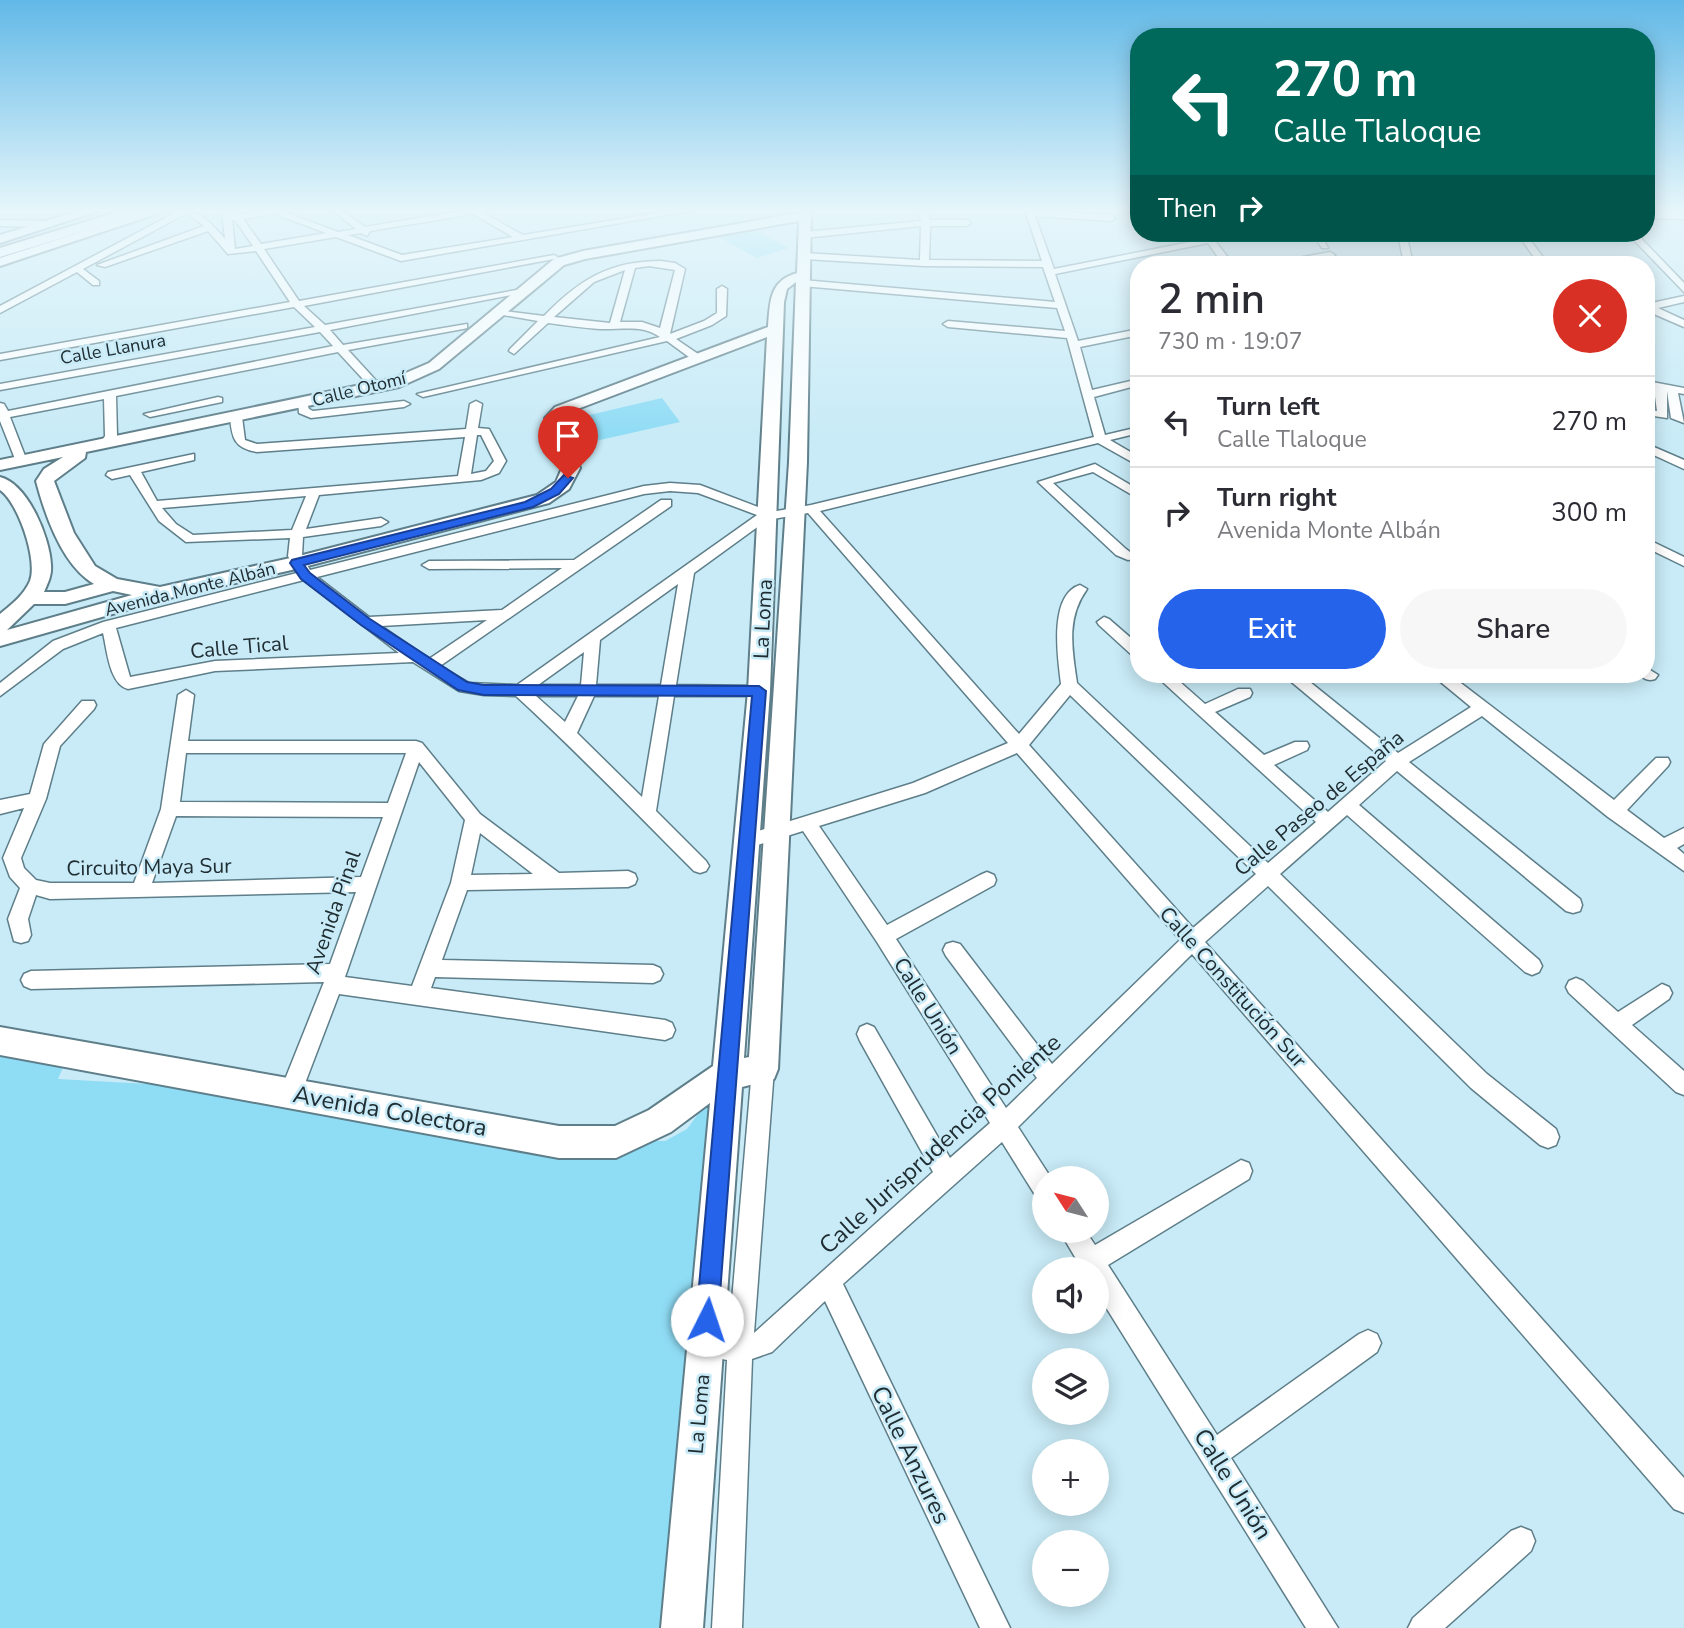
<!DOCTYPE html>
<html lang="en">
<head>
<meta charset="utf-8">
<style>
	body { margin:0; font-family:"Nunito Sans",sans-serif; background:#f7f7f7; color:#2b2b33; height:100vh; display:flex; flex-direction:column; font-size:26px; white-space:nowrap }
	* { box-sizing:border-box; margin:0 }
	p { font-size:23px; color:#7c7c81 }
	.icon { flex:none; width:38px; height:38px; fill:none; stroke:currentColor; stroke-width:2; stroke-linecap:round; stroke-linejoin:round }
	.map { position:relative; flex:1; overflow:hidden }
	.sheet { position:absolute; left:1130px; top:256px; width:525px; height:427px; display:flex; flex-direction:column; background:#fff; border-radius:28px; box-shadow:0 4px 18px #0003 }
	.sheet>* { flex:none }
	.banner { position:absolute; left:1130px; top:28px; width:525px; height:214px; border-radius:28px; box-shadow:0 4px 18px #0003; background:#00695c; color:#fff; overflow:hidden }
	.needle { width:46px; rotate:306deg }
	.buttons { position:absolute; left:1032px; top:1166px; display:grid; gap:14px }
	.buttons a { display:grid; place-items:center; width:77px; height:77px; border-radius:50%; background:#fff; box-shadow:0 4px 18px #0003; font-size:35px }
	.pin { position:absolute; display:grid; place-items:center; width:60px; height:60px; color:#fff; margin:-72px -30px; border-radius:50% 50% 50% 0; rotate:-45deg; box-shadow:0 0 7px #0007 }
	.pin .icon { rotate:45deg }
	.me { position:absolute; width:77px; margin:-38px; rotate:4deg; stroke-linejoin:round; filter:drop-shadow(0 0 5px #0008) }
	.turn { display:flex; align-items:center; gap:24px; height:147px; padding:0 28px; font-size:32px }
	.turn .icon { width:91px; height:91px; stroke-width:2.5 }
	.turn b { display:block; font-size:49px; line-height:60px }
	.then { display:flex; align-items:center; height:66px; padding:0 28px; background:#0003; gap:14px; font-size:26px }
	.round { display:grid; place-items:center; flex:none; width:74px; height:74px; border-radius:37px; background:#f7f7f7 }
	.head { display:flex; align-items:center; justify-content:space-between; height:119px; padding:0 28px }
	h1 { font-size:42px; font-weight:600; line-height:52px }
	.button { display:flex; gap:14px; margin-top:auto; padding:14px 28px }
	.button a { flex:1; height:80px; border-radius:42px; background:#2563eb; color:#fff; font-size:28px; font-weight:600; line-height:80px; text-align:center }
	.button a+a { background:#f7f7f7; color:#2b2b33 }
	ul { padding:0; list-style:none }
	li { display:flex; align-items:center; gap:21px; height:91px; padding:0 28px; border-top:2px solid #e1e1e2 }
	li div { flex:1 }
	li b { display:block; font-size:26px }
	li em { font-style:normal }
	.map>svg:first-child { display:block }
</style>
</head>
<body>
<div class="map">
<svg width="1684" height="1628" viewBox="0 0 1684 1628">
	<rect width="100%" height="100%" fill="#c8ebf7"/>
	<path fill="#8fdcf5" d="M751,228L789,248L757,258L720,238Z
		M662,398L680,422L582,444L568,420Z
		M0,1046L67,1058L58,1079L291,1092L559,1142L665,1141L687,1129L727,1075L685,1628H0Z"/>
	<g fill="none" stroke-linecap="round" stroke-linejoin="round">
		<g stroke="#5e7e89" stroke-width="3">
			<path id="street" d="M180,210C200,210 212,224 225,239L222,210H237L240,214L279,210L338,232L356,229L332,210H341L365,227L468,210H487L483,213L523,235L676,210H695L401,261L336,237L264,249L299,301L554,255L559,258L304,306L325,325L522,289L527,292L330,330L343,345L467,324V328L463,329L348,350L381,386V390H373L338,352L116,396L117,436L111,445L107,446L101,442L105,436L104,399L10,417L27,461L17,464L0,421V403L4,404L8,411L333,346L320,332L0,390V384L315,327L294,307L0,360V354L290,302L256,251L228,254L208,231L105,267L97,265L204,226L187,213L83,269L99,281V285H93L77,272L0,313V306ZM275,214L326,233L261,244L243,219ZM473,214L513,237L402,255L348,235L361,233L367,236L370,231ZM232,220H235L253,246L235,249Z
				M919,210H927L930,220H967L971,223L967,226H930L929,260L1042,261L1025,210H1033L1111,215L1115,218L1111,221L1035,216L1054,269L1205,239L1201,233H1209L1233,264H1223L1208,243L1055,274L1078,341L1139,329V335L1080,347L1092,390L1139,379V385L1094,397L1105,435L1139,427V433L1110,440L1139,457V466L1098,443L820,511L1019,734L1061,684C1058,659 1048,595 1080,585L1087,589C1066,618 1072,649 1077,683L1268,863L1316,822L1154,674H1171L1205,704L1238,689H1250L1252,693L1250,697L1215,712L1264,755L1295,742H1307L1309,746L1307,750L1274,765L1328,812L1386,761L1282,674H1300L1398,753L1471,707L1431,674H1449L1614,800L1656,758H1668L1670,762L1668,766L1627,810L1664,838L1684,828V844L1677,848L1684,854V871L1608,817L1482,716L1409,762L1580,899L1582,905L1580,911L1573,913L1566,911L1397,771L1359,805L1539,960L1542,966L1539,972L1532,975L1525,972L1347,815L1280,874L1487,1074L1556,1129L1559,1137L1556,1145L1548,1148L1540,1145L1471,1088L1268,886L1205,942L1684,1478V1513L1674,1509L1192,954L1018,1127L1051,1178H1045V1201L1037,1198L1002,1142L843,1284L1010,1628H980L825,1301L772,1352L752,1359L742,1628H712L727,1360L696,1354L692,1345L696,1336L705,1332L729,1335L752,1069L755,1062L763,1059L771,1062L774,1069L754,1333L933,1172L860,1041L857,1034L860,1027L867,1024L874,1027L950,1158L990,1123L877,942L803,831L748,848L742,846L739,841L742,836L913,783L1008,743L808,513L767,520L694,573L676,685L759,686L767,691L759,696H674L656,811L706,861L709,866L706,871L700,873L694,871C635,812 578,753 516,696L484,695L459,691L413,662L215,671L128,689C109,684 107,649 103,633L63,649L0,696V683L53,641L103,622L297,573L288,556L290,538L186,542L159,521L130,475L112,479L106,475L108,472L194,454V460L141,472L157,501L458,476L465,437L257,452C234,448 232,438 230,417L236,414L242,417L245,440L257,444L466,429L470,404L476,401L482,404L478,428L489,429L506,461L499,473L481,480L319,495L306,529L381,518L388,522L381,526L303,537L302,556L310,570L644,486L670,483L700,485L771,512L811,505L1094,437L1067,338L948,327L943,324L948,321L1065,331L1057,308L802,286L797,283L802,280L1055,302L1043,267L924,266L804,259L799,256L804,253L920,260L921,226L804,238L800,235L804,232L921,221ZM477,435H481L494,461L486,471L471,474ZM670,491L698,493L757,515L517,685L469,683L440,666L671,506V500H661L574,560L429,561L422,565L429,569L562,568L502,610L369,617L317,577L644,494ZM306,496L292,530L193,535L176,524L162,508ZM304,580L399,653L215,661L130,677L116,628ZM678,584L661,685H596L600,640ZM487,620L429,659L381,626ZM584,652L581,685H538ZM1070,695L1256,874L1193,928L1029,745ZM536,696H578L565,722ZM594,696H659L642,797L577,733ZM1017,753L1180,940L1052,1064L960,944L953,942L946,944L943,950L946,956L1037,1078L1006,1108L896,939L994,885L996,880L994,875L987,872L980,875L887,925L819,826L925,793Z
				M1647,212L1684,213V219L1647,218Z
				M0,220L50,221L54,224L50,227L0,226Z
				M1312,233H1320L1328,248H1322Z
				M1398,233H1406L1413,264H1404Z
				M1517,233H1525L1548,264H1539Z
				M1627,233H1636L1684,283V292Z
				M1330,252L1335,255L1333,257L1288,264H1266Z
				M661,261L675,263L685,269L670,334L704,321L717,313V289L722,286L727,289L726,316L712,325L676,339L701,356V360H693L667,341L423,397L417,394L660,337C642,324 621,330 600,329C583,328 565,325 548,323L514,354L509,351L510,349L538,321L492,313L497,310L544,316C579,280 609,261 661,261ZM649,266L675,270L660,328L642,322H620L635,268ZM625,270L610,323L554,317L594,282Z
				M1684,296V302L1658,308L1684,320V327L1647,311V304Z
				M1647,381L1684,388V394L1678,393L1684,423L1671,418L1667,391V418L1647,415V409L1657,411L1654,389L1647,387Z
				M218,397L222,398V402L150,417L144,414Z
				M298,401H306L309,409L313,411L404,401L410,404L404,407L311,418L299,413Z
				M1647,444L1684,460V469L1647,452Z
				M1095,464L1139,490V499L1093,472L1053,483L1126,549L1130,552L1139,550V558L1128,560L1116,555L1038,482Z
				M1647,539L1684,557V566L1647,548Z
				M1104,617L1109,619L1139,645V658L1134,657L1099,625L1097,622Z
				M1647,668L1658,675L1655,679C1649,681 1644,680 1640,674H1647Z
				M186,690L194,695L188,741H416L422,743L480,814L559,873L628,871L635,874L637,879L635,884L628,887L467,890L442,960L653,965L660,968L663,974L660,980L653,983L435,977L431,988L665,1020L672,1023L675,1030L672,1037L665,1040L339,994L299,1099L291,1102L283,1099L280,1092L324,982L31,989L24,986L21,980L24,974L31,971L330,964L356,892L50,899L36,895L28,919L31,935L28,941L21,943L14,941L8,919L20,888L10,877L3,858L24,808L0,814V800L30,794L44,744L82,701H94L96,705L94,709L60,746L46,799L21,858L24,868L36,880L50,883H134L161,809L178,695ZM186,753H406L388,803L180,802ZM419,762L465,820L451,883L412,986L345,977ZM176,816L383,817L361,877L152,883ZM480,833L533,874L471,875Z
				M1576,978L1583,981L1618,1012L1662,984L1669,987L1672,993L1669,999L1632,1025L1684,1071V1095L1676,1092L1569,993L1566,987L1569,981Z
				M1241,1160L1249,1163L1252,1171L1249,1179L1108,1265L1217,1435L1359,1334L1368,1330L1377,1334L1381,1343L1377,1352L1231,1458L1338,1628H1306L1097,1293V1269H1082L1059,1230H1085L1095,1245Z
				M1521,1527L1531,1531L1535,1541L1531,1551L1445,1628H1408L1413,1618L1511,1531Z"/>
		</g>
		<g stroke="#5e7e89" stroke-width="4">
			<path id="secondary" d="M82,210H101L0,243V235Z
				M150,210H168L0,266V258Z
				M799,210H811L807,462L778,1069L774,1079L742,1087L703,1628H661L710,1103L671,1132L616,1158H559L0,1055V1027L559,1126H615L649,1110L713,1066L748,691L767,337L567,413L561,419L580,468L569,489L549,503L296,569L165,599L0,646V632L132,595L113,591L65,604H34L7,630L0,632V614C11,605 24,595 30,581C38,560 18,502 0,490V477C28,484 50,538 51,565C52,575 48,583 44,592H65L94,584C62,565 45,515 36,481L44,469L63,457L0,470V460L394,378L429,363L554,259L583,251L799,213ZM799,221L797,273C769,281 770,302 768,327L555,407L545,418L562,468L556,482L537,495L295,557L160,587L117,579L95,566L74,533L54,481L85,458L86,452L399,387L439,369L564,265L585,259ZM796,282L789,462L749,1057L744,1058L770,691L784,302L787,289Z"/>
		</g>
		<g stroke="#5e7e89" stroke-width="4">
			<path id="primary" d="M124,210H145L143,213L0,257V248Z"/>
		</g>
		<use href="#street" fill="#fff" fill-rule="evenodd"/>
		<use href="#secondary" fill="#fff" fill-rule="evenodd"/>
		<use href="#primary" fill="#fff" fill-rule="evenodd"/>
	</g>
	<linearGradient id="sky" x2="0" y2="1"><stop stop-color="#62b9e7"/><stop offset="0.48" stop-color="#e6f6fb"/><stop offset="1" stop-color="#e6f6fb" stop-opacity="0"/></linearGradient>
	<rect width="1684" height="438" fill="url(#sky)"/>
	<path fill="#2563eb" stroke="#184099" stroke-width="2" d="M564,475L573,478L559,494L533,507L304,565L310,573L370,619L467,682L484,685L759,686L766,691L718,1320L715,1328L707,1331L699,1328L696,1320L752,696L484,695L458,690L361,625L301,579L290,563L292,560L525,502L551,489Z"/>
	<g text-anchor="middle" stroke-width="5" stroke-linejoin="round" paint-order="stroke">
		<g font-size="18" fill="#202d32" stroke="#c8ebf7">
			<text transform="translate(113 349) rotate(-10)" y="6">Calle Llanura</text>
			<text transform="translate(359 389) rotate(-14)" y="6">Calle Otomí</text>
			<text transform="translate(190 589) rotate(-14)" y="6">Avenida Monte Albán</text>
		</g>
		<g font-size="21" fill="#202d32" stroke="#c8ebf7">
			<text transform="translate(763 619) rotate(-87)" y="7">La Loma</text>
			<text transform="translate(239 647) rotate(-5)" y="7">Calle Tical</text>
			<text transform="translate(1319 803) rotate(-40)" y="7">Calle Paseo de España</text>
			<text transform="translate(149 867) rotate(-1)" y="7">Circuito Maya Sur</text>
			<text transform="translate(333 912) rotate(-71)" y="7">Avenida Pinal</text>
			<text transform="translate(1233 987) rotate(48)" y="7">Calle Constitución Sur</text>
			<text transform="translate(928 1006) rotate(58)" y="7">Calle Unión</text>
			<text transform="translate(699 1414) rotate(-85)" y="7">La Loma</text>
		</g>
		<g font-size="24" fill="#202d32" stroke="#c8ebf7">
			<text transform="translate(390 1111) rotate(10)" y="8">Avenida Colectora</text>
			<text transform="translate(940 1144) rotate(-42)" y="8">Calle Jurisprudencia Poniente</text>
			<text transform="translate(911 1455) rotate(64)" y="8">Calle Anzures</text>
			<text transform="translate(1233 1484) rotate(58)" y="8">Calle Unión</text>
		</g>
	</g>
</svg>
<div class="buttons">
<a><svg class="needle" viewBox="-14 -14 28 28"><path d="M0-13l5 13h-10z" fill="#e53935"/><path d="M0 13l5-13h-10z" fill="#7c7c81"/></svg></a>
<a><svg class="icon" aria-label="sound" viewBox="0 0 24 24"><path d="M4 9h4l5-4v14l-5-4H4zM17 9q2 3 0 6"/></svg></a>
<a><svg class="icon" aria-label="layers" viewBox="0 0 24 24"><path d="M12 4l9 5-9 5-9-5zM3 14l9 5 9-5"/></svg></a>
<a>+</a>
<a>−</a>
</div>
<div class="pin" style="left:568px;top:478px;background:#d93025"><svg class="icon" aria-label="arrive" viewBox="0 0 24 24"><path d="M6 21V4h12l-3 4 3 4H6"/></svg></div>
<svg class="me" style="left:707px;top:1320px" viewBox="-20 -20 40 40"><circle r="19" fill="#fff"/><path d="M0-13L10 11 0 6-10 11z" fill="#2563eb"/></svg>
<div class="banner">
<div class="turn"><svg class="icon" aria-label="left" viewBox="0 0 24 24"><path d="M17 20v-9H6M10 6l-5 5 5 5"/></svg><div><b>270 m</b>Calle Tlaloque</div></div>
<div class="then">Then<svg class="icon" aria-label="right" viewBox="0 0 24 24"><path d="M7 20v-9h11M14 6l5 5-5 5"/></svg></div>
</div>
<section class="sheet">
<div class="head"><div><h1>2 min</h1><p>730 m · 19:07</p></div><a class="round" style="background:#d93025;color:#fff"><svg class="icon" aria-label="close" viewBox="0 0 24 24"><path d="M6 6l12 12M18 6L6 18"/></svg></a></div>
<ul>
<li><svg class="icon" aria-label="left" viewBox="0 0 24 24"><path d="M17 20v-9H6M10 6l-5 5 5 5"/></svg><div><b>Turn left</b><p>Calle Tlaloque</p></div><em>270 m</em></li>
<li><svg class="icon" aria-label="right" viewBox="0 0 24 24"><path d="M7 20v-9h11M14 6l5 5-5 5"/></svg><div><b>Turn right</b><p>Avenida Monte Albán</p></div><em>300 m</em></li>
</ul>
<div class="button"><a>Exit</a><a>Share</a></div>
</section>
</div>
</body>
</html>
